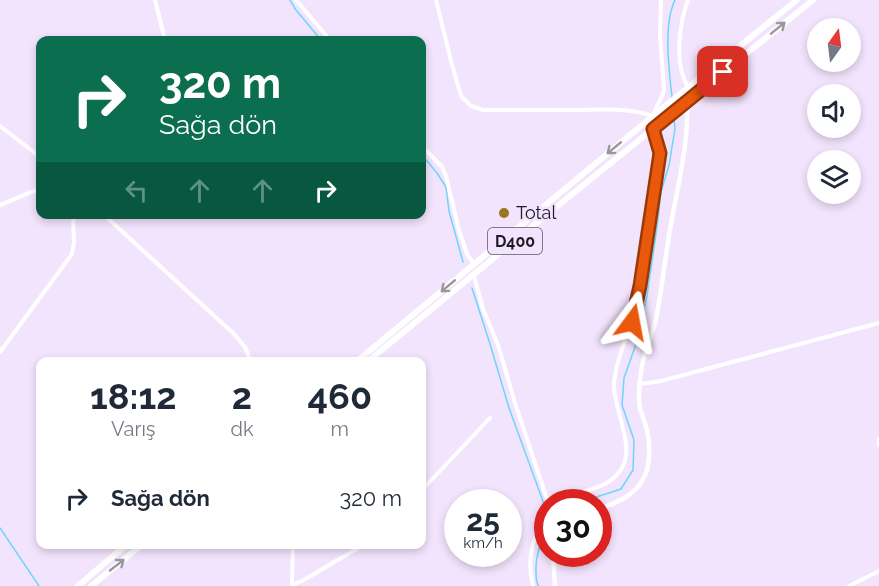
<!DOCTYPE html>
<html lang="tr">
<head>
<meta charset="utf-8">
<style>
	body { margin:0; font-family:Raleway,sans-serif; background:#f2f2f3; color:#1f2937; height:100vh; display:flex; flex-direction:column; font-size:22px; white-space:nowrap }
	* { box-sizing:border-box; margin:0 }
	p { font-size:20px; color:#747a83 }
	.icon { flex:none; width:33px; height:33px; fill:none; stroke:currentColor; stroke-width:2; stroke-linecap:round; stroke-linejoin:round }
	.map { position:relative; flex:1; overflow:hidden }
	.drawer { position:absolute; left:36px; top:357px; width:390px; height:192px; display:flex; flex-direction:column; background:#fff; border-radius:12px; box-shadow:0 3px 9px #0003 }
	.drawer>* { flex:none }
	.guide { position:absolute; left:36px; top:36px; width:390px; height:183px; border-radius:12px; box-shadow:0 3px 9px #0003; background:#0b6e4f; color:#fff; overflow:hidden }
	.needle { width:39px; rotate:14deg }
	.tools { position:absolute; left:807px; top:18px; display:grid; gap:12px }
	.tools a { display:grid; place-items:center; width:54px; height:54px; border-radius:50%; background:#fff; box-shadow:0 3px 9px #0003; font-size:30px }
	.speed { position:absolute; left:444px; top:489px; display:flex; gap:12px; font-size:30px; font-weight:700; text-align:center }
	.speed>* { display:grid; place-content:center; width:78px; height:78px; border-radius:50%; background:#fff; box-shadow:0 3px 9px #0003; line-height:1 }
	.speed small { font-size:15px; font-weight:400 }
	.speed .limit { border:9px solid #d22; background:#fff; color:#111 }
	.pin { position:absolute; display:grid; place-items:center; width:51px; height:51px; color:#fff; margin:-26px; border-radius:12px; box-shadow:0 3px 9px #0006 }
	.me { position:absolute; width:66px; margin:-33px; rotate:13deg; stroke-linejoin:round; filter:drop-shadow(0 0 4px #0008) }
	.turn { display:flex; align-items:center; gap:21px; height:126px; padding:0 24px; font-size:27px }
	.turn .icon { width:78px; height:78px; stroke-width:2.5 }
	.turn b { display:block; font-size:42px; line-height:51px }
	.lanes { display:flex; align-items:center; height:57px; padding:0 24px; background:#0003; justify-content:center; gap:30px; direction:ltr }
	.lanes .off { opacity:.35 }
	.eta { display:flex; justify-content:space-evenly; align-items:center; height:102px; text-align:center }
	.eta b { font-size:36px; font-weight:700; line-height:42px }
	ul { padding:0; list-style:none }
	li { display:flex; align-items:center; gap:18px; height:78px; padding:0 24px }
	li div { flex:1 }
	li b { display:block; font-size:22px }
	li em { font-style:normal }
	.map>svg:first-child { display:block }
</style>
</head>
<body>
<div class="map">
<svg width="879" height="586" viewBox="0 0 879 586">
	<rect width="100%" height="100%" fill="#f3e4fd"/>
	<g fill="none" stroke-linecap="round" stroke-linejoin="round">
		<path stroke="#6cd6fa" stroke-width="1.5" d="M290,0L296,10L321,40
			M672,97C669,69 663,25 675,0
			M422,155L437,173L446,187L449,211L463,262
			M472,288L490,344L509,408L548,515
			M581,502L621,489L633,470L634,440L622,405L624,378L635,347L647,296L657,227L661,192L669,165L675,129L674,117
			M0,528L39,586
			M538,586C532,566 540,541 548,523"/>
		<path stroke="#fff" stroke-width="4" d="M155,0L165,40
			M296,0L330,40
			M436,0L451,61L461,96L471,106L483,110C513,110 543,110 573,110C602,110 625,107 653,116C656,106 662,99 664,90L660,35L661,0
			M688,0C679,24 674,65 688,87
			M0,126L40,157
			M422,146L442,167L446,176L459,230L467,254L474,264
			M0,205C14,200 26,193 40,189
			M103,214L234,334L245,347L251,362
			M474,276L483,309L498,345L515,403L548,502
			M0,352L72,254L74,242L73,214
			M640,384L661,381L879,323
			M422,490L490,418
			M557,502C578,489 610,492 623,466C634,444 614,410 614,385C615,361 629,334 635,311C641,286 644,259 647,234C651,207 656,180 660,153L653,129
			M292,585L302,581L365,544
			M292,586L293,544
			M533,586C526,559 533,534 548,511
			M849,586L879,571"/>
		<path stroke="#fff" stroke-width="4.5" d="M879,439V445
			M598,509C617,503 637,495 645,475C650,464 650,447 648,435C647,426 642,417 640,408C638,396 639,384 641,372C643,353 652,337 656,319C661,293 664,268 668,242C675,195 689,149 687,101
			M553,554L555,586"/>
		<path stroke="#fff" stroke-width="6" d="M356,362L659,111L797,0
			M367,362L545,216L813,0
			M78,586L127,544
			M91,586L143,544"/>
	</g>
	<defs><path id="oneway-shaft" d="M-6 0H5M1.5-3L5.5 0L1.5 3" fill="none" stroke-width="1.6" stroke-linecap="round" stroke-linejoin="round" transform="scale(1.5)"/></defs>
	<g stroke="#9a989c">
		<use href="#oneway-shaft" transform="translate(778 28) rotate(-39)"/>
		<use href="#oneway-shaft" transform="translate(614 148) rotate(140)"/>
		<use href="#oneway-shaft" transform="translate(448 286) rotate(140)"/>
		<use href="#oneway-shaft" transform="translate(117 565) rotate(-38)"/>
	</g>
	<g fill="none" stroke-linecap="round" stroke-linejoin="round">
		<g stroke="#983908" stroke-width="15">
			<path id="route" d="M632,322L640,286L660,153L653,129L723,72"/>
		</g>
		<use href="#route" stroke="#ea580c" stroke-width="10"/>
	</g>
	<circle fill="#9a7721" stroke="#f3e4fd" stroke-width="2" cx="504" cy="213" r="6"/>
	<g text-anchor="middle" stroke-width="5" stroke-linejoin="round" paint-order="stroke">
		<rect fill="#f3e4fd" stroke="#5e5664" stroke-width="1.5" x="488" y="228" width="54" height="26" rx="4.5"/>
		<g font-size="16" font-weight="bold" fill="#1e1922">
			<text x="515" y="247">D400</text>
		</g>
		<g font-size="18" fill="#1e1922" stroke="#f3e4fd" text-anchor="start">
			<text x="516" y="219">Total</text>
		</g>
	</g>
</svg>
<div class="tools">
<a><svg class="needle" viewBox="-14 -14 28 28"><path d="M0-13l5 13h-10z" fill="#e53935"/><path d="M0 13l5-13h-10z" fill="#747a83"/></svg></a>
<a><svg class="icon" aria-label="sound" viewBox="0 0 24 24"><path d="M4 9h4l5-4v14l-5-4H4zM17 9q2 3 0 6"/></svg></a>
<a><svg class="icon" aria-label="layers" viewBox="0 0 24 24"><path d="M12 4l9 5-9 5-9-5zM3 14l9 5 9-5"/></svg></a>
</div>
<div class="speed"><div>25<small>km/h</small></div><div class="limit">30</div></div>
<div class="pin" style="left:723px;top:72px;background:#d93025"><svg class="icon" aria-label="arrive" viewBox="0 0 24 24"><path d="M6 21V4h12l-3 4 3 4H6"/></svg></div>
<svg class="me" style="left:632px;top:322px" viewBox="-20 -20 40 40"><path d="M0-17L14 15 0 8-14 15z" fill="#ea580c" stroke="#fff" stroke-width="4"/></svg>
<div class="guide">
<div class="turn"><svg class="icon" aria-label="right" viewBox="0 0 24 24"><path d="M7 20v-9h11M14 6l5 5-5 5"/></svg><div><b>320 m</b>Sağa dön</div></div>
<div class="lanes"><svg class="icon off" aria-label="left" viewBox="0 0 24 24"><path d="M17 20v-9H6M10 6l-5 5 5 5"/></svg><svg class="icon off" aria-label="ahead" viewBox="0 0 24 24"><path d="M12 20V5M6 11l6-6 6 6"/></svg><svg class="icon off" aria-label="ahead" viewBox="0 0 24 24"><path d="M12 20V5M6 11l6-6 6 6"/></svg><svg class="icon" aria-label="right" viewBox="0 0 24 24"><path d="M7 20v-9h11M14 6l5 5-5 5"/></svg></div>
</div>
<section class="drawer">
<div class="eta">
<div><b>18:12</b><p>Varış</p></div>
<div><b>2</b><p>dk</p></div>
<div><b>460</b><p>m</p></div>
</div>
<ul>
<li><svg class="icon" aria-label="right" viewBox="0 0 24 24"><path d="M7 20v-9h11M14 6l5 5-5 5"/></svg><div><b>Sağa dön</b></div><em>320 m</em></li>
</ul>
</section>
</div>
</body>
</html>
